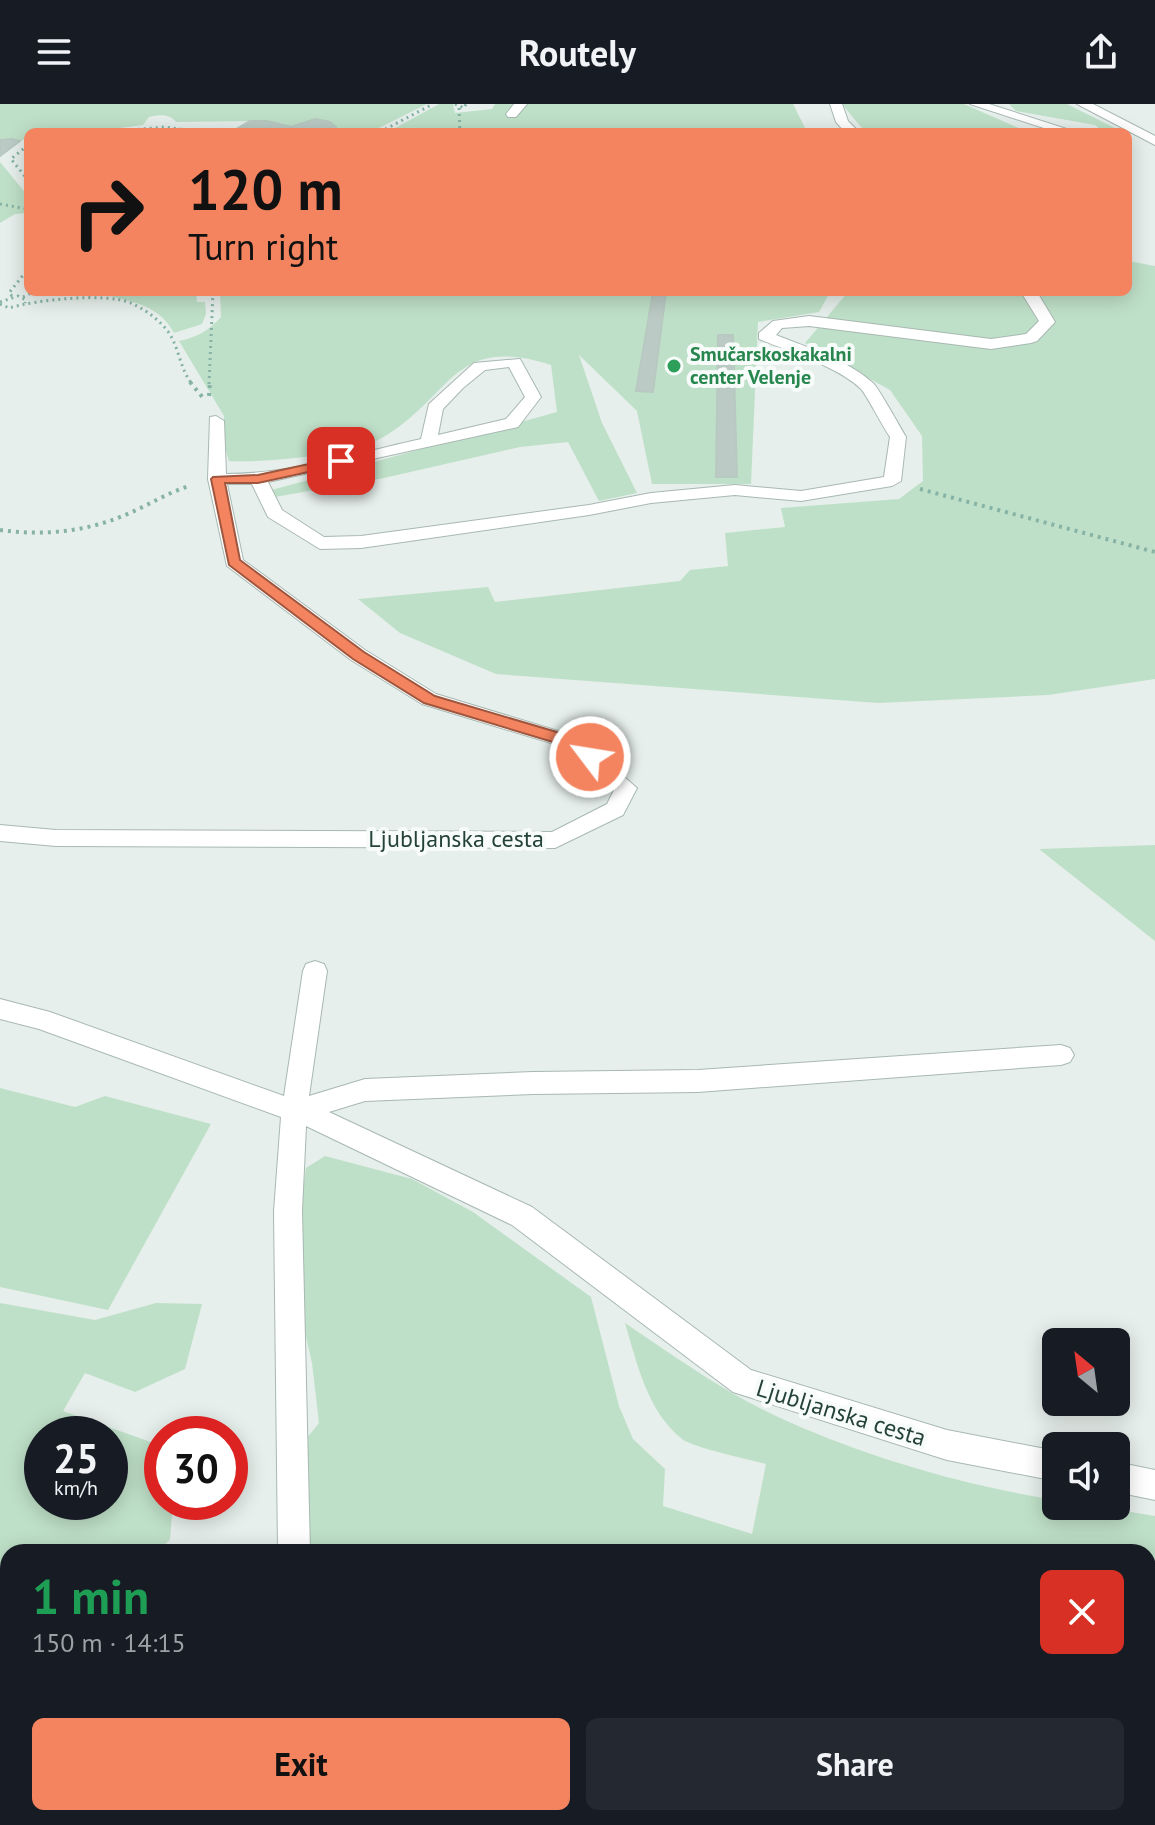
<!DOCTYPE html>
<html lang="en">
<head>
<meta charset="utf-8">
<style>
	body { margin:0; font-family:"PT Sans",sans-serif; background:#242831; color:#f1f3f6; height:100vh; display:flex; flex-direction:column; font-size:30px; white-space:nowrap }
	* { box-sizing:border-box; margin:0 }
	p { font-size:26px; color:#9ea1a6 }
	.icon { flex:none; width:44px; height:44px; fill:none; stroke:currentColor; stroke-width:2; stroke-linecap:round; stroke-linejoin:round }
	.map { position:relative; flex:1; overflow:hidden }
	.panel { position:absolute; left:0px; top:1440px; width:1156px; height:282px; display:flex; flex-direction:column; background:#171b24; border-radius:24px 24px 0 0; box-shadow:0 4px 20px #0003 }
	.panel>* { flex:none }
	.banner { position:absolute; left:24px; top:24px; width:1108px; height:168px; border-radius:12px; box-shadow:0 4px 20px #0003; background:#f4845f; color:#111; overflow:hidden }
	.needle { width:52px; rotate:331deg }
	.buttons { position:absolute; left:1042px; top:1224px; display:grid; gap:16px }
	.buttons a { display:grid; place-items:center; width:88px; height:88px; border-radius:12px; background:#171b24; box-shadow:0 4px 20px #0003; font-size:40px }
	.speed { position:absolute; left:24px; top:1312px; display:flex; gap:16px; font-size:40px; font-weight:700; text-align:center }
	.speed>* { display:grid; place-content:center; width:104px; height:104px; border-radius:50%; background:#171b24; box-shadow:0 4px 20px #0003; line-height:1 }
	.speed small { font-size:20px; font-weight:400 }
	.speed .limit { border:12px solid #d22; background:#fff; color:#111 }
	.pin { position:absolute; display:grid; place-items:center; width:68px; height:68px; color:#fff; margin:-34px; border-radius:16px; box-shadow:0 4px 12px #0006 }
	.me { position:absolute; width:88px; margin:-44px; rotate:301deg; stroke-linejoin:round; filter:drop-shadow(0 0 6px #0008) }
	.turn { display:flex; align-items:center; gap:28px; height:168px; padding:0 32px; font-size:36px }
	.turn .icon { width:104px; height:104px; stroke-width:2.5 }
	.turn b { display:block; font-size:56px; line-height:68px }
	.round { display:grid; place-items:center; flex:none; width:84px; height:84px; border-radius:12px; background:#242831 }
	.summary { display:flex; align-items:center; justify-content:space-between; height:136px; padding:0 32px }
	h1 { font-size:48px; font-weight:800; line-height:60px; color:#1e9e55 }
	.cta { display:flex; gap:16px; margin-top:auto; padding:16px 32px }
	.cta a { flex:1; height:92px; border-radius:12px; background:#f4845f; color:#111; font-size:32px; font-weight:800; line-height:92px; text-align:center }
	.cta a+a { background:#242831; color:#f1f3f6 }
	header { display:flex; justify-content:space-between; align-items:center; height:104px; padding:0 32px; background:#171b24; font-size:36px; font-weight:800 }
	.map>svg:first-child { display:block }
</style>
</head>
<body>
<header><svg class="icon" aria-label="menu" viewBox="0 0 24 24"><path d="M4 6h16M4 12h16M4 18h16"/></svg>Routely<svg class="icon" aria-label="share" viewBox="0 0 24 24"><path d="M12 15V3M7 8l5-5 5 5M5 13v7h14v-7"/></svg></header>
<div class="map">
<svg width="1155" height="1721" viewBox="0 0 1155 1721">
	<rect width="100%" height="100%" fill="#e6efeb"/>
	<path fill="#bfe0c8" fill-rule="evenodd" d="M0,0H427L371,28H336V23L315,15L291,23L267,17L176,18C169,9 158,11 149,13L143,21L89,28H28V36H0Z
		M439,0H453L455,9L492,5L495,0H793L807,28H388Z
		M842,0H964L1028,28H902L894,24L884,28H865Z
		M1009,0H1067L1123,28H1104L1095,21L1016,7Z
		M0,58L28,92V109L15,110L0,119Z
		M1128,157L1155,162V575L1048,591L878,599L496,570L400,529L358,495L488,483L495,498L680,477L690,466L728,462L725,429L785,423L781,404L899,395L923,377L922,332L890,286L805,239L848,188H1128Z
		M106,188H196L197,198H205L206,210L202,220L174,229C160,203 136,198 109,192Z
		M220,188H512L518,192L516,188H830L819,208L758,218L751,380H652L637,307L579,251L602,319L637,389L599,397L568,338L520,343L384,374L269,394L268,387L557,308L551,261C451,229 453,294 380,335C353,351 262,359 229,357L224,340V312L179,237C198,233 208,227 221,213Z
		M1155,741V837L1039,745Z
		M0,984L75,1003L105,992L211,1020L108,1206L0,1183Z
		M325,1052L412,1075L473,1108L591,1193L619,1302L633,1335L665,1365L663,1402L752,1430L766,1360C748,1355 694,1344 682,1335C647,1307 637,1259 625,1219C677,1254 729,1292 787,1317C869,1354 967,1382 1056,1396V1402H1095L1155,1412V1721H942L917,1714H1148V1448H303L293,1351L319,1319L312,1259L291,1166L306,1064Z
		M0,1199L95,1216L156,1199L202,1200L185,1265L135,1288L85,1269L63,1307L162,1342V1398H173L170,1436L155,1448H8V1567L0,1574ZM42,1330H110V1398H42Z
		M545,1714H701L698,1721H544Z"/>
	<path fill="#bbcac4" stroke="#b8c9c2" stroke-width="2" d="M315,15L330,18L336,23V27H233L250,17H267L291,23Z
		M0,36L12,35L20,37L0,52Z
		M653,188H666L653,288L636,287Z
		M718,231H733L737,373H716Z"/>
	<g fill="none" stroke-linecap="round" stroke-linejoin="round">
		<g stroke="#a8b8b2" stroke-width="2">
			<path id="minor" d="M514,0H527L516,13H508L506,10Z
				M830,0H842L848,17L859,28H845L836,18Z
				M970,0H989L1076,28H1056Z
				M1077,0H1093L1155,32V41Z
				M1021,188H1037L1055,218L1037,237L1031,239L991,245L809,222L782,224L776,231C808,244 846,255 873,279C878,283 900,323 906,333L901,377L892,382L801,397L735,391L651,399L589,411L361,444L320,445L268,413L252,380H227L243,456L365,546L436,590L578,633L637,684L623,711L555,744L56,742L0,737V721L56,726L552,728L607,700L614,686L564,643L422,600L351,556L227,462L208,375L210,313L216,312L224,317L226,370C292,370 357,349 421,335L429,300L474,259L520,255L541,293L518,323L268,378L282,406L324,433L361,432L589,401L651,389L735,381L801,387L884,373L890,333C883,323 866,290 861,285C839,263 788,247 759,235V229L773,217L809,212L991,235L1026,230L1039,217ZM509,263L525,293L506,315L438,331L443,305L463,284L485,266Z
				M315,857L324,860L327,867L309,992L365,975L533,968L698,966L1061,941L1070,944L1074,951L1070,958L1061,961L698,988L533,990L365,997L329,1008L532,1103L751,1266L947,1326L1056,1347V1377L947,1356L733,1288L512,1121L306,1022L302,1107L310,1448H278L274,1107L281,1013L39,925L0,915V895L50,908L284,992L303,867L306,860Z
				M1116,1358L1155,1366V1396L1116,1388Z
				M257,1714H293L292,1721H256Z"/>
		</g>
		<path stroke="#86b3a5" stroke-width="3" stroke-dasharray="2 4" stroke-linecap="butt" d="M455,0L464,4L466,0
			M459,4L460,28
			M108,28L165,23L200,28
			M380,28L433,0
			M28,41L11,55L28,76
			M0,100L28,105
			M12,192L9,189L28,165
			M23,193L33,188
			M0,198L18,192L26,196L25,199
			M0,200L9,204C36,196 105,188 131,199C144,205 157,214 166,225C179,240 179,264 192,280
			M209,280L213,188"/>
		<path stroke="#86b3a5" stroke-width="4" stroke-dasharray="3 5" stroke-linecap="butt" d="M190,278L204,295
			M209,292L210,278
			M920,385L1155,448
			M0,426C43,432 85,428 125,411C147,402 167,389 189,382"/>
		<use href="#minor" fill="#fff" fill-rule="evenodd"/>
	</g>
	<path fill="#f4845f" stroke="#9f563e" stroke-width="2" d="M341,353L347,357L345,360L258,379H225L240,456L364,548L435,592L577,634L595,649V657H584L566,642L424,599L353,555L229,461L211,375L213,373L258,371Z"/>
	<circle fill="#2e9e5b" stroke="#f7fbf9" stroke-width="3" cx="674" cy="262" r="8"/>
	<g text-anchor="middle" stroke-width="8" stroke-linejoin="round" paint-order="stroke">
		<g font-size="20" font-weight="bold" fill="#27864d" stroke="#f7fbf9" text-anchor="start">
			<text x="690" y="257">Smučarskoskakalni<tspan x="690" dy="23">center Velenje</tspan></text>
		</g>
		<g font-size="24" fill="#24423a" stroke="#f7fbf9">
			<text x="456" y="743">Ljubljanska cesta</text>
			<text transform="translate(841 1309) rotate(17)" y="8">Ljubljanska cesta</text>
		</g>
	</g>
</svg>
<div class="buttons">
<a><svg class="needle" viewBox="-14 -14 28 28"><path d="M0-13l5 13h-10z" fill="#e53935"/><path d="M0 13l5-13h-10z" fill="#9ea1a6"/></svg></a>
<a><svg class="icon" aria-label="sound" viewBox="0 0 24 24"><path d="M4 9h4l5-4v14l-5-4H4zM17 9q2 3 0 6"/></svg></a>
</div>
<div class="speed"><div>25<small>km/h</small></div><div class="limit">30</div></div>
<div class="pin" style="left:341px;top:357px;background:#d93025"><svg class="icon" aria-label="arrive" viewBox="0 0 24 24"><path d="M6 21V4h12l-3 4 3 4H6"/></svg></div>
<svg class="me" style="left:590px;top:653px" viewBox="-20 -20 40 40"><circle r="17" fill="#f4845f" stroke="#fff" stroke-width="3"/><path d="M0-11L8 9 0 5-8 9z" fill="#fff"/></svg>
<div class="banner">
<div class="turn"><svg class="icon" aria-label="right" viewBox="0 0 24 24"><path d="M7 20v-9h11M14 6l5 5-5 5"/></svg><div><b>120 m</b>Turn right</div></div>
</div>
<section class="panel">
<div class="summary"><div><h1>1 min</h1><p>150 m · 14:15</p></div><a class="round" style="background:#d93025;color:#fff"><svg class="icon" aria-label="close" viewBox="0 0 24 24"><path d="M6 6l12 12M18 6L6 18"/></svg></a></div>
<div class="cta"><a>Exit</a><a>Share</a></div>
</section>
</div>
</body>
</html>
